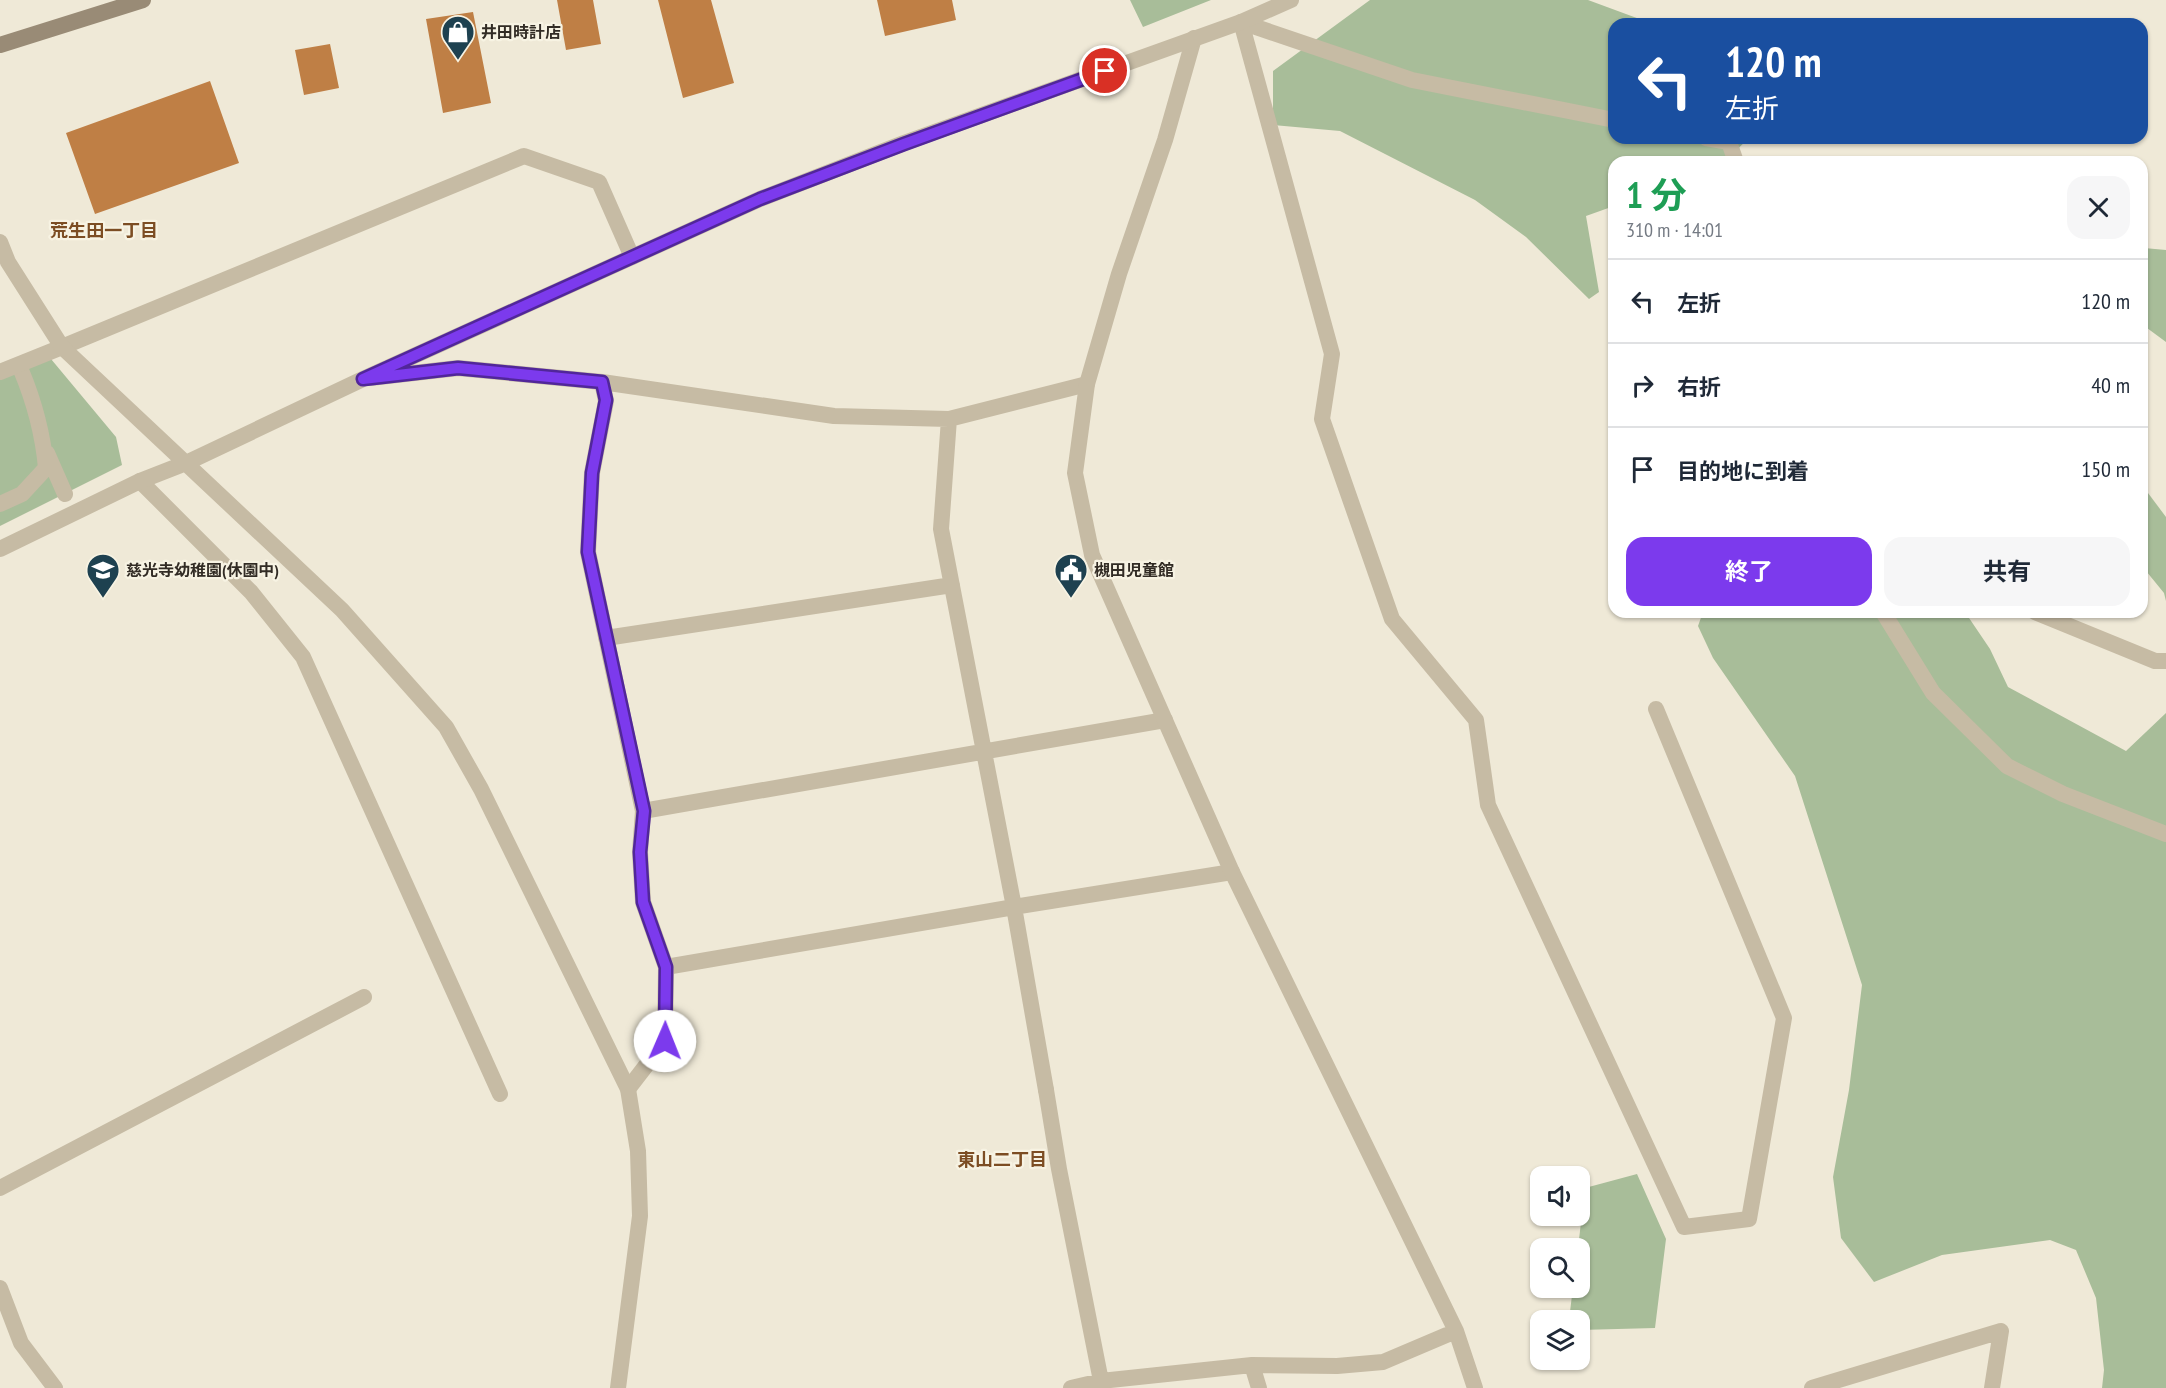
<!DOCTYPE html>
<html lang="ja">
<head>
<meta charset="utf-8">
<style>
	body { margin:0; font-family:"PT Sans Narrow","Noto Sans JP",sans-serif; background:#f6f6f7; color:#1f2937; height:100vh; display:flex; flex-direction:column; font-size:22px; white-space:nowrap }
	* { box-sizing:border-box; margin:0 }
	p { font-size:20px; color:#747a83 }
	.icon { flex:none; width:33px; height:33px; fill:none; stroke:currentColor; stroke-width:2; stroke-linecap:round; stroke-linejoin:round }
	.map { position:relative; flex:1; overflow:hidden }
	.sheet { position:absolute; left:1608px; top:156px; width:540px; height:462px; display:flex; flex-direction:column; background:#fff; border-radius:18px; box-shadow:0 2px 4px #0004 }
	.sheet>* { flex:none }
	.top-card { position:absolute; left:1608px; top:18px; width:540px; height:126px; border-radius:18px; box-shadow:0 2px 4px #0004; background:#1a4fa0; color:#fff; overflow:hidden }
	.buttons { position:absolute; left:1530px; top:1166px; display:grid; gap:12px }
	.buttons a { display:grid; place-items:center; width:60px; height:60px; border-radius:12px; background:#fff; box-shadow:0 2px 4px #0004; font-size:30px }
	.pin { position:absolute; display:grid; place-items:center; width:51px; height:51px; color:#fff; margin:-26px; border:3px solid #fff; border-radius:50%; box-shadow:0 2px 6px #0007 }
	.me { position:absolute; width:66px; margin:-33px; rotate:1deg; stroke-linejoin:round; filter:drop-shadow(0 0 4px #0008) }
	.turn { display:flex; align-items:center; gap:21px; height:126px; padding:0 18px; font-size:27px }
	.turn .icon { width:78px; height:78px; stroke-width:2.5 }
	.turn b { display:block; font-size:42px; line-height:51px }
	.round { display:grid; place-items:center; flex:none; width:63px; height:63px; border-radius:18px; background:#f6f6f7 }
	.summary { display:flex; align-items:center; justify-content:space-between; height:102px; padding:0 18px }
	h1 { font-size:36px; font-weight:700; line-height:45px; color:#1e9e55 }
	.primary-button { display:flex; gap:12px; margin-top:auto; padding:12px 18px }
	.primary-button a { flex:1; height:69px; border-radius:18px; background:#7c3aed; color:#fff; font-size:24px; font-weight:700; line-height:69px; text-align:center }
	.primary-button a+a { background:#f6f6f7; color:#1f2937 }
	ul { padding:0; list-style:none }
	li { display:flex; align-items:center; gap:18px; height:84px; padding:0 18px; border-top:2px solid #e0e1e3 }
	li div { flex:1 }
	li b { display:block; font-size:22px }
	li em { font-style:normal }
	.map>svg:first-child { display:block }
</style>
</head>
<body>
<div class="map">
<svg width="2166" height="1388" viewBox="0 0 2166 1388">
	<rect width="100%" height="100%" fill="#efe9d7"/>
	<path fill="#a8bd99" d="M1130,0H1211L1143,27Z
		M1370,0H1588L1653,24H1614V138H1749L1724,162H1614V206L1586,216L1599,292L1589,299L1526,237L1475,200L1340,131L1273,125V71Z
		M2144,248L2166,250V342L2147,328L2142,329V251Z
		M51,359L116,437L122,465L0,526V379Z
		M2142,485L2166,517V601L2164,593L2142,566Z
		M1703,612H1965L1990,649L2008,687L2126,751L2166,713V1388H2102L2104,1370L2096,1298L2076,1250L2050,1240L1942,1255L1874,1282L1841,1238L1833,1177L1849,1090L1862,985L1795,776L1713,658L1698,626Z
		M1637,1174L1666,1239L1655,1328L1580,1330V1320H1569L1573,1287H1580V1248H1578L1585,1188Z"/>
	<path fill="#bf7f45" d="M557,0H593L601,44L566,50Z
		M658,0H711L734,83L683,98Z
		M877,0H952L956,20L885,36Z
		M473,12L491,103L443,113L426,19Z
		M330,44L339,88L304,95L295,50Z
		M210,81L239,163L95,214L66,133Z"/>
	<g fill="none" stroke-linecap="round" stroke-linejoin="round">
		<path stroke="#c6bba4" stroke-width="16" d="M62,347L524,156L599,182L632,257
			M370,378L458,368L602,382L834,416L949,419L1087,384
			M602,382L606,401L592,473L588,552L643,811L640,852L643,902L666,967L665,1041L628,1089
			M949,419L941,529L1014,907L1046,1090
			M606,638L952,585
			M643,811L1165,720
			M666,967L1014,907L1232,872
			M0,1188L364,997
			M0,1288L21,1343L55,1388"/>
		<path stroke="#c6bba4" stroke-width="16" d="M47,453L65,494
			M0,504L22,494L46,468C43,435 34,401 21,370"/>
		<path stroke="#c6bba4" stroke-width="16" d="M1241,22L1332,354L1322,419L1392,619L1476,720L1488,805L1684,1227L1749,1219L1784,1018L1656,709
			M1241,22L1412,80L1614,120
			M1194,38L1165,140L1119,274L1087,384L1075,473L1092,555L1232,872L1456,1331L1475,1388
			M1706,138L1729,142L1736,162
			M0,372L62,347
			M140,481L251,592L303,657L500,1094
			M1883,612L1933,693L2007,766L2063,794L2166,834
			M2035,612L2155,661H2166
			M1046,1090L1059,1169L1101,1381
			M1252,1365L1259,1388
			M1071,1388L1101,1381L1252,1365L1337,1366L1383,1362L1456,1331
			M1812,1388L2001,1331L1992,1388"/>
		<path stroke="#c6bba4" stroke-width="16" d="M0,242L8,262L62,347L342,610L446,727L481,789L628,1089L638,1151L640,1216L618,1388
			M0,549L140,481L186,463L363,379L760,199L904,143L1241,22L1291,0"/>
		<path stroke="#998b76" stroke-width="16" d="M0,45L143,0"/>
	</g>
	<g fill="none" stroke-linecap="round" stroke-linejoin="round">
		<g stroke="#51269a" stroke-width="15">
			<path id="route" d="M665,1041L666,967L643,902L640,852L644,811L588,552L592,473L606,400L602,382L458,368L363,379L760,199L904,144L1105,71"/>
		</g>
		<use href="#route" stroke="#7c3aed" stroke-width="10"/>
	</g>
	<defs>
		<g id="shop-pin" transform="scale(1.725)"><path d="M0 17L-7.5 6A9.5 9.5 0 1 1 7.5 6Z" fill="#1e4150" stroke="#f7f3e3"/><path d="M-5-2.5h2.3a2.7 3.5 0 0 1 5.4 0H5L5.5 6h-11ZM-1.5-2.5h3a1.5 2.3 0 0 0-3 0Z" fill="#fff"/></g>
		<g id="school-pin" transform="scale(1.725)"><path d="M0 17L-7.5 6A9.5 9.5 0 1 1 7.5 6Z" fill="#1e4150" stroke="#f7f3e3"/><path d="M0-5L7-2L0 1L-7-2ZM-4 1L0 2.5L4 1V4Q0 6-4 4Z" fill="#fff"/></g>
		<g id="civic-pin" transform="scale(1.725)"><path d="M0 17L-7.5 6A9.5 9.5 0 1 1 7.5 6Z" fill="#1e4150" stroke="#f7f3e3"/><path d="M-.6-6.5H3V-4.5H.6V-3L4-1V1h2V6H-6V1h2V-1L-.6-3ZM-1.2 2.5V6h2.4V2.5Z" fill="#fff"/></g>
	</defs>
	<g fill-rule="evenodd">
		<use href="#shop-pin" x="458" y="32"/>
		<use href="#school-pin" x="103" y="570"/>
		<use href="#civic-pin" x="1071" y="570"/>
	</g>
	<g text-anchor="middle" stroke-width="4.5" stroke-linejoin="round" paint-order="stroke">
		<g font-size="16" font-weight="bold" fill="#322c25" stroke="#f7f3e3" text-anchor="start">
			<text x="481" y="38">井田時計店</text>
			<text x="126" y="576">慈光寺幼稚園(休園中)</text>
			<text x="1094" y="576">槻田児童館</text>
		</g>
		<g font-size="18" font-weight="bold" fill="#7c4d23" stroke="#f7f3e3">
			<text x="104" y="237">荒生田一丁目</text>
			<text x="1002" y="1166">東山二丁目</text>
		</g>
	</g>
</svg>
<div class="buttons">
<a><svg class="icon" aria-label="sound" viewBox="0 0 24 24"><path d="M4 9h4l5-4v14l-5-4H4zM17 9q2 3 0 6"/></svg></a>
<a><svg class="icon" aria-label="search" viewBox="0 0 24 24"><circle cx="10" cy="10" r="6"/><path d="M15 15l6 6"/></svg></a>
<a><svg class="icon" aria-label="layers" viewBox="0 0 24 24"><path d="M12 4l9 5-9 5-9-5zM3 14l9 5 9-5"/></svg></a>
</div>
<div class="pin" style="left:1105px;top:71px;background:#d93025"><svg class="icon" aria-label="arrive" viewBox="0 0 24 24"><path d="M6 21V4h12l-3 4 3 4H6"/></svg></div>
<svg class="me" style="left:665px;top:1041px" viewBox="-20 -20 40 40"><circle r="19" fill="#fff"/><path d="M0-13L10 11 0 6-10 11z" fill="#7c3aed"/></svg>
<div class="top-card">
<div class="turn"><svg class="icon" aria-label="left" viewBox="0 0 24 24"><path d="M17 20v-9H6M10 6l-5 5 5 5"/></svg><div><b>120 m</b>左折</div></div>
</div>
<section class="sheet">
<div class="summary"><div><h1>1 分</h1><p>310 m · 14:01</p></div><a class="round"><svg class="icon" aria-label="close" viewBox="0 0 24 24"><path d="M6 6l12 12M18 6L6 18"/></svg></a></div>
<ul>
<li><svg class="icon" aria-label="left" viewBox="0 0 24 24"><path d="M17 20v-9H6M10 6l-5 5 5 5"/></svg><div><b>左折</b></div><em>120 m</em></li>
<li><svg class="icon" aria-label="right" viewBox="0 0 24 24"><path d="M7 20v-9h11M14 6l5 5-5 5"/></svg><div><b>右折</b></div><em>40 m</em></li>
<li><svg class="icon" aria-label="arrive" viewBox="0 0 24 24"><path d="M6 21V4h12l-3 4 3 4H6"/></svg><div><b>目的地に到着</b></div><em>150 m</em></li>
</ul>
<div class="primary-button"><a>終了</a><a>共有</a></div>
</section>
</div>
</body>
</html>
